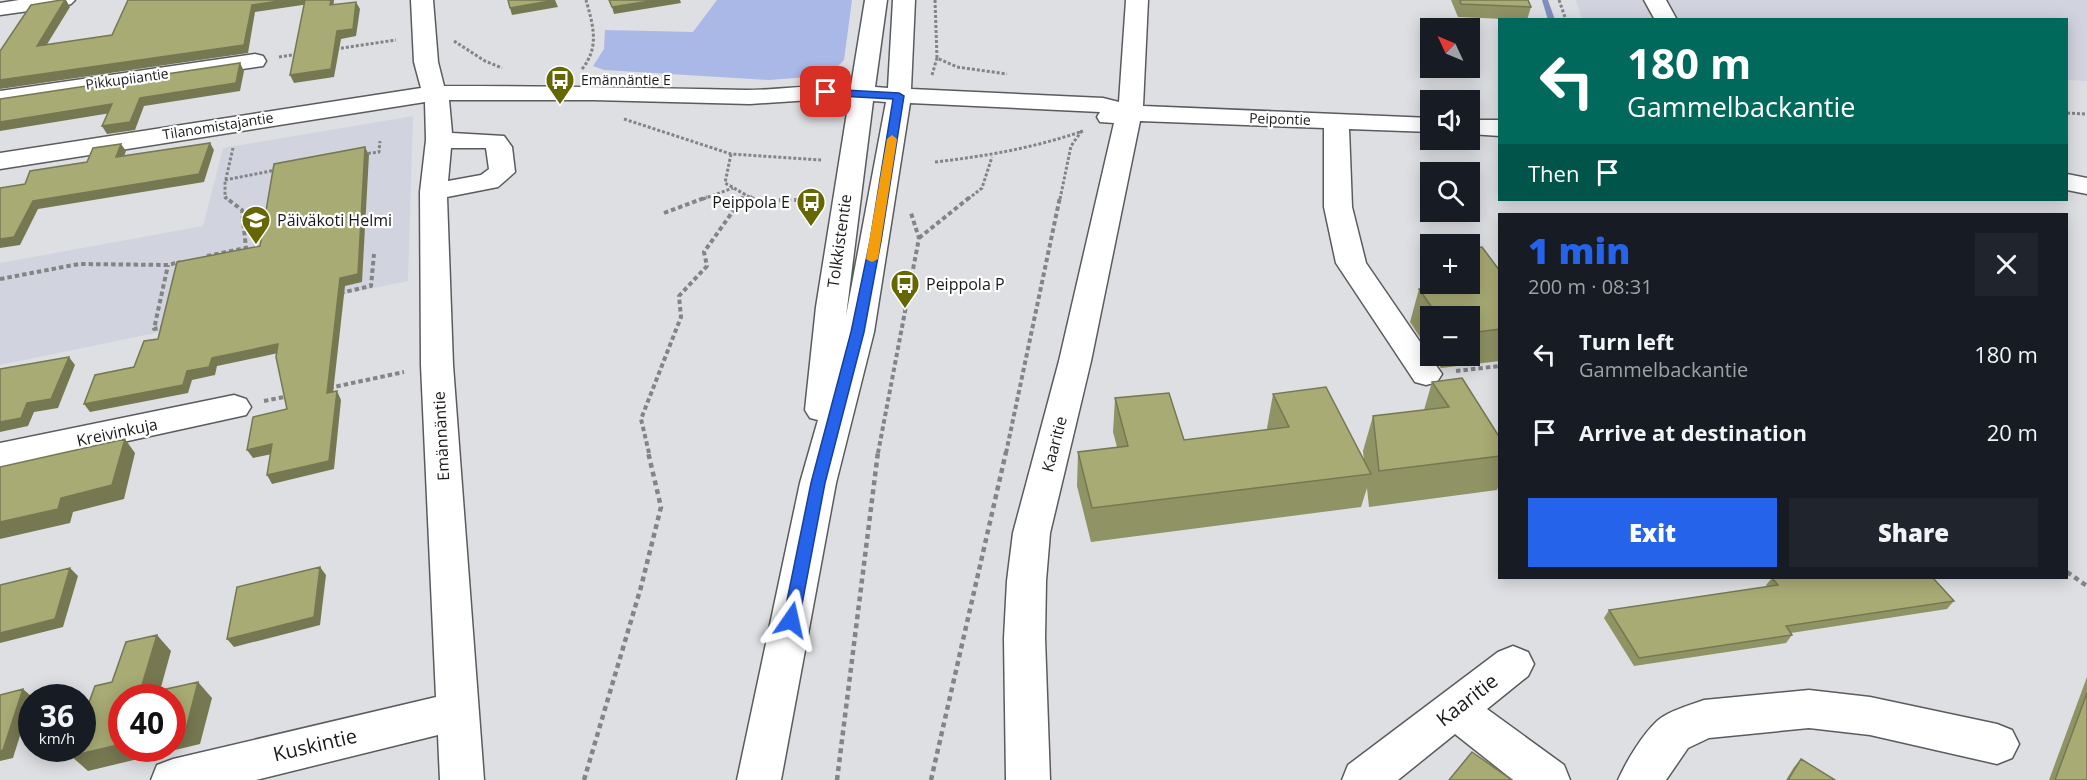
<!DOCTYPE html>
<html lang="en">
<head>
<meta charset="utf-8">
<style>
	body { margin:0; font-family:"Open Sans",sans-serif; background:#20242c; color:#f1f3f6; height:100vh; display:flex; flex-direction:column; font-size:22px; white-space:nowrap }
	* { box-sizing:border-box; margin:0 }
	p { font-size:20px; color:#9ea1a6 }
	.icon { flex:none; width:33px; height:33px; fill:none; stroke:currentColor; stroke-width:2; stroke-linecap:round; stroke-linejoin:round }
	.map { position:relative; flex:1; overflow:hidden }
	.drawer { position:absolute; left:1498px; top:213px; width:570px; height:366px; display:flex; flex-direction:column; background:#171b24; border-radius:0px; box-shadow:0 3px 15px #0003 }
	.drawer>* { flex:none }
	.guide { position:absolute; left:1498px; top:18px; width:570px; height:183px; border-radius:0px; box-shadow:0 3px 15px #0003; background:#00695c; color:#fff; overflow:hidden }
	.needle { width:39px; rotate:314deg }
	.tools { position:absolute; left:1420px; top:18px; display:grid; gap:12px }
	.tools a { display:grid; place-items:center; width:60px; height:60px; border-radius:0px; background:#171b24; box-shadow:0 3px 15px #0003; font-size:30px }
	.speed { position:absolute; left:18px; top:684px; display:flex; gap:12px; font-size:30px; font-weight:700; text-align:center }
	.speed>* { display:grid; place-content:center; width:78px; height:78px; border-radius:50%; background:#171b24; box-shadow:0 3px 15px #0003; line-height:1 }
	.speed small { font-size:15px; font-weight:400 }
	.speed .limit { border:9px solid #d22; background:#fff; color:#111 }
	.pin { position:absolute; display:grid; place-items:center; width:51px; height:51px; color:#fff; margin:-26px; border-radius:12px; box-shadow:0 3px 9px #0006 }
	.me { position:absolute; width:66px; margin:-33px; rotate:11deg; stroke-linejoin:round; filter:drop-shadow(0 0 4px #0008) }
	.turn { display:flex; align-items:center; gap:21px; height:126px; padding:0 30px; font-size:27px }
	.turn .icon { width:78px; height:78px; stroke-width:2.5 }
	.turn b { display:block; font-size:42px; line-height:51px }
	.then { display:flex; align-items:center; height:57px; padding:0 30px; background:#0003; gap:12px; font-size:22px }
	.round { display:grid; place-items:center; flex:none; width:63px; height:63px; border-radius:0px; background:#20242c }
	.overview { display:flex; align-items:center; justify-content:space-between; height:102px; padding:0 30px }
	h1 { font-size:36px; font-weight:800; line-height:45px; color:#2563eb }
	.action { display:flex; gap:12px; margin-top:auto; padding:12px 30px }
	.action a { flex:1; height:69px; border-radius:0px; background:#2563eb; color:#fff; font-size:24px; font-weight:800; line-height:69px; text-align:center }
	.action a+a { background:#20242c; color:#f1f3f6 }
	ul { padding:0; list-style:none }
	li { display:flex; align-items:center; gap:18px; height:78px; padding:0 30px }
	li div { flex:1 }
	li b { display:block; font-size:22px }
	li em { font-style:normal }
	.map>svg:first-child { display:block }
</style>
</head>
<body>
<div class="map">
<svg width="2087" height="780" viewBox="0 0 2087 780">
	<rect width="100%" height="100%" fill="#dedfe2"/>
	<path fill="#d1d4df" d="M1576,0H2087V81L2067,80V20H1582Z
		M413,116L408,281L0,365V263L203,226L223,148Z"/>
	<path fill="#a9b8e6" d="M717,0H852L844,60L833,71L808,77L769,80L604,70L593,66L604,49L605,30L693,32Z"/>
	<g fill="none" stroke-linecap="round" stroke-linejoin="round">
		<path fill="#7f8ebe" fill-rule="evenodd" d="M1542,0H1548L1555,20H1548Z"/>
		<g stroke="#5a5b5e" stroke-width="3">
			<path id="minor" d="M19,0H75L71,4L64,6L0,15V3Z
				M411,0H433L438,62L444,86C545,86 646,88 746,90C781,90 816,84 851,86L865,0H887L875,87L888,88L893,0H915L911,89L1103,98L1119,102L1126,0H1148L1143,106L1431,118V132L1349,129L1352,207L1366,263L1442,374L1437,382L1426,385L1415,382L1336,263L1324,207V128L1140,121L1091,361L1050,533L1046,581L1045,638L1050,780H1006L1004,638L1007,581L1013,533L1059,361L1114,123L1100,122L1097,117L1100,112L910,103L874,332L836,483L781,780H737L800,483L818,420L810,418L805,410L816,307L849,100L826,99L750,104L593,100H449L452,133L504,136L512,147L515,172L498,187L447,197L453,365L484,780H440L438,735L256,780H151L157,765L173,759L436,697L421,365L420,192L426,140L425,102L0,169V153L421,88L414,62ZM873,101L886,102L846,316ZM451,148H486L489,169L481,175L448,181Z
				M1644,0H1666L1677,20H1655Z
				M255,54L263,56L266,61L263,66L0,105V91Z
				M1470,120H1500V136L1470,134Z
				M2067,174L2087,178V194L2067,190Z
				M234,395L246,399L251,407L246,415L0,469V443Z
				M1513,646L1528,652L1534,664L1528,676L1487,709L1564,765L1570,780H1513L1455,734L1398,780H1342L1348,765L1498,652Z
				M1809,690L1870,697L1997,724L2012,730L2019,744L2012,758L1997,764L1870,735L1809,728L1709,738L1688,748L1666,780H1618C1626,762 1642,735 1657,721C1668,711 1690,705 1704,700Z"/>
		</g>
		<path stroke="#838486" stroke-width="3" stroke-dasharray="3 2" stroke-linecap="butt" d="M935,0L937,58L957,67L1007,74
			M1559,0L1566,20
			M454,41L485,61L502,68
			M336,49L396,40
			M279,57L299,54
			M582,69C600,47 593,25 586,0
			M932,75L937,58
			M2067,113L2087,114
			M624,119L731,154L821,160
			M1441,144L1458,145
			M363,154L379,152L380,141
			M731,154L725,183L753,199
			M935,162C987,156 1033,148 1083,131
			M225,180L276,170
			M227,199L225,197V183L233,148
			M703,199L733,188
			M742,199L745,194
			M968,199L982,188L992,157
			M1060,199L1071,146L1083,129"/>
		<path stroke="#838486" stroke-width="4" stroke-dasharray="4.5 3" stroke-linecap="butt" d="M750,197L755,200H816
			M664,213L707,197
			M919,238L970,197
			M207,256L246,248L242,210L225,197
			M0,279L79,264L168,265L180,262
			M340,293L371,286L374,254
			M165,327L154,329L168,265
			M1456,371L1500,366
			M329,388L404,372
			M264,401L289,396
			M649,453L641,419L681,317L679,296L707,266L704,252L743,197
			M878,453L919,238L911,213
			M1006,453L1060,197"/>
		<path stroke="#838486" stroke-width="4.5" stroke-dasharray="5 4" stroke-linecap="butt" d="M2067,572L2087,586
			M584,780L641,587L661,507L648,452
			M837,780L878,452
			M931,780L1006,452"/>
		<use href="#minor" fill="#fff" fill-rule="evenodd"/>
	</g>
	<path fill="#909364" d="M1451,0H1528L1531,7L1527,20L1458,17Z
		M1500,271V361L1441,368L1432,356H1470V316H1431V354L1410,322L1419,289L1429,288L1427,285L1431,272V284H1470Z
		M1432,382L1500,438V481L1497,490L1369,507L1367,488L1361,507L1091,542L1077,486L1078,452L1117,447L1113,432L1115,398L1184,440L1268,430L1267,428L1273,394L1364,461L1363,451L1373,416L1424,410Z
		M1772,578L1954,601L1947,609L1791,633L1792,635L1786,643L1634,666L1604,618L1609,610L1767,587L1766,585Z
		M2087,677V780H2049Z
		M1801,759L1835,780H1786L1794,767Z"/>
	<path fill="#767851" d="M65,0H66L70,7L41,54L37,46Z
		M285,0H307L309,4L255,12L248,53L0,89V80L252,5Z
		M331,0H334L333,13L330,5Z
		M555,0L558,7L512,15L510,8Z
		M656,0H680L681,3L614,14L612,7Z
		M356,2L360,9L356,36L341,39L334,77L294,83L290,75Z
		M240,63L244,71L240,91L144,106L135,130L107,134L102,126L140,98Z
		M112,104L117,112L0,131V122Z
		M210,143L214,150L204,182L38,209L20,245L0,248V239L33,201Z
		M121,144L126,151L121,164L116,157Z
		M365,147L369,155L362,282L345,286L332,402L327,393L340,278Z
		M278,344L283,352L217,366L215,375L192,380L188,393L90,412L84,404L187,371L212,358Z
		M69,357L75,365L58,408L34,412L28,426L0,432V422L27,403Z
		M337,391L341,400L334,469L272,484L267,475Z
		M125,439L135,453L124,499L73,512L70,523L0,539V522L61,498Z
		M272,444L277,453L253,458L247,450Z
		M320,567L326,575L320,625L234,647L227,639Z
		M70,568L78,576L63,627L0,643V633Z
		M157,635L171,651L158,698L139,695Z
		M198,682L212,698L200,744L88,771L71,756L122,744V748H172V732Z
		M23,689L32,697L13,758L0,761V751Z"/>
	<path fill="#a8ab74" stroke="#767851" stroke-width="1.5" d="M61,0H65L37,46L112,35L128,0H285L252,5L244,45L0,80V51L31,5Z
		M305,0H331L330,5L356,2L353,29L337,31L331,69L290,75Z
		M508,0H555L510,8Z
		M609,0H656L612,7Z
		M1460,0H1528L1531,7L1461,4Z
		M240,63L236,83L140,98L130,122L102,126L112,104L0,122V99Z
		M210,143L199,174L33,201L14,237L0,239V188L25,184L30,171L87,162L93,148L121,144L116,157Z
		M365,147L358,274L340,278L327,393L337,391L329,461L267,475L272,444L247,450L253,417L287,409L276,357L278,344L212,358L209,367L187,371L183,385L84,404L95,375L134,367L144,341L158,339L177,262L260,246L274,164Z
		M1482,247L1500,271V329L1470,333V316H1438L1419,289L1460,285L1459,284H1470V249Z
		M69,357L51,399L27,403L21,418L0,422V369Z
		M1462,378L1500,438V456L1379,471L1373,416L1449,407L1432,382Z
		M1326,387L1371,474L1092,508L1078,452L1128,446L1115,398L1169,393L1184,440L1289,427L1273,394Z
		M125,439L112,485L61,498L58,509L0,522V467Z
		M320,567L314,617L227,639L237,587Z
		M70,568L55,619L0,633V585Z
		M1772,578H1933L1954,601L1786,626L1792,635L1639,658L1609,610L1778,585Z
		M157,635L139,695L198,682L186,729L172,732V698H122V744L71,756L73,748H82V722L95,686L112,682L126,642Z
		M23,689L3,750L0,751V695Z
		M2087,693V780H2055Z
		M1472,752L1512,780H1449Z
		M1801,759L1835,780H1788Z"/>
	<path fill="#2563eb" stroke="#184099" stroke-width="1.5" d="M826,89L899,93L904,96L881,241L864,332L825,483L799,620L797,625L791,627L785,625L783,620L811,483L851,332L870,241L893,99L822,95L821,92Z"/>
	<path fill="#f59e0b" d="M892,135L897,139L878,259L872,262L866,259L887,139Z"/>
	<defs>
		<g id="bus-pin" transform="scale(1.5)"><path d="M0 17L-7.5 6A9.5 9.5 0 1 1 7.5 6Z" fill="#656703" stroke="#fff"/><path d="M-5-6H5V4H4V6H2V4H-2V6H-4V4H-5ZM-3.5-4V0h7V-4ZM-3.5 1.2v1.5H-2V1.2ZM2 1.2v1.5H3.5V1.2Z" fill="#fff"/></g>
		<g id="school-pin" transform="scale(1.5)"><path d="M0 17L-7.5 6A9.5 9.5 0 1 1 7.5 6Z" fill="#656703" stroke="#fff"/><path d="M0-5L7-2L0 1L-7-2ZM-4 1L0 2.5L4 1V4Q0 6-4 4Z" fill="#fff"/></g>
	</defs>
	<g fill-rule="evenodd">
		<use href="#bus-pin" x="560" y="80"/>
		<use href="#bus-pin" x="811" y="202"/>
		<use href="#school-pin" x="256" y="220"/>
		<use href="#bus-pin" x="905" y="284"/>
	</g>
	<g text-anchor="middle" stroke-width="4.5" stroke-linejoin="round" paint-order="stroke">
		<g font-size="14" fill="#1a1a1b" stroke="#fff">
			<text transform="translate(127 79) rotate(-8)" y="5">Pikkupiiantie</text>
			<text transform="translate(1280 119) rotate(2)" y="5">Peipontie</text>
			<text transform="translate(218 126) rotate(-9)" y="5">Tilanomistajantie</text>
		</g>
		<g font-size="14" fill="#1a1a1b" stroke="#fff" text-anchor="start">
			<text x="581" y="85">Emännäntie E</text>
		</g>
		<g font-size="16" fill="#1a1a1b" stroke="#fff" text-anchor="start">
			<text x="790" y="208" text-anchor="end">Peippola E</text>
			<text x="277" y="226">Päiväkoti Helmi</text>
			<text x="926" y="290">Peippola P</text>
		</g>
		<g font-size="16" fill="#1a1a1b" stroke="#fff">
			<text transform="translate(839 241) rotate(-82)" y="6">Tolkkistentie</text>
			<text transform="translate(117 432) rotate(-12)" y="6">Kreivinkuja</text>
			<text transform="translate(441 436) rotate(-93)" y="6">Emännäntie</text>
			<text transform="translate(1054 444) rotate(-75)" y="6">Kaaritie</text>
		</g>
		<g font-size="20" fill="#1a1a1b" stroke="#fff">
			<text transform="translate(1467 700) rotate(-38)" y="7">Kaaritie</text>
			<text transform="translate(315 745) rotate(-13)" y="7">Kuskintie</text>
		</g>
	</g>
</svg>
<div class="tools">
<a><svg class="needle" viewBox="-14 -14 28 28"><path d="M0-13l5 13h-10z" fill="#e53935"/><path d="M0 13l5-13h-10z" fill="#9ea1a6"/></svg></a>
<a><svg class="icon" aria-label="sound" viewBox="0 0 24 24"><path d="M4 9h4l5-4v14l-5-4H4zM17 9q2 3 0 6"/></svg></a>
<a><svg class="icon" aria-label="search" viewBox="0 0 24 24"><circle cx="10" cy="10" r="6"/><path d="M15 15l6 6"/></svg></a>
<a>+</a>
<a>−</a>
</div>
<div class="speed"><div>36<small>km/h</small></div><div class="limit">40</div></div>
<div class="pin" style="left:826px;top:92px;background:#d93025"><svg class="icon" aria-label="arrive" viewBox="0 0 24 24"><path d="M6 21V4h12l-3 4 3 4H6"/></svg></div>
<svg class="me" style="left:791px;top:620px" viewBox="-20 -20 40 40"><path d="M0-17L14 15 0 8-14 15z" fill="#2563eb" stroke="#fff" stroke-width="4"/></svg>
<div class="guide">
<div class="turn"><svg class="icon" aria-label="left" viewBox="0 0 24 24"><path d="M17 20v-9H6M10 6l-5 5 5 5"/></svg><div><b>180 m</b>Gammelbackantie</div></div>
<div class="then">Then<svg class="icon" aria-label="arrive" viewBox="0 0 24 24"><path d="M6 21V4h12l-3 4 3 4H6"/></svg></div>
</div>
<section class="drawer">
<div class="overview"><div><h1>1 min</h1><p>200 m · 08:31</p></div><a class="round"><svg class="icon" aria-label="close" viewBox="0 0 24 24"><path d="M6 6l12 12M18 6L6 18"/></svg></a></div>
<ul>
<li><svg class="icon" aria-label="left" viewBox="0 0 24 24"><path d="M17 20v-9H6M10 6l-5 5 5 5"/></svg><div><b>Turn left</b><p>Gammelbackantie</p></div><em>180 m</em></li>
<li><svg class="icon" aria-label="arrive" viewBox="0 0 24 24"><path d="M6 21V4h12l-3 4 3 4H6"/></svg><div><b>Arrive at destination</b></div><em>20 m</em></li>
</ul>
<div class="action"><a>Exit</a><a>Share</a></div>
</section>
</div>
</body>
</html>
